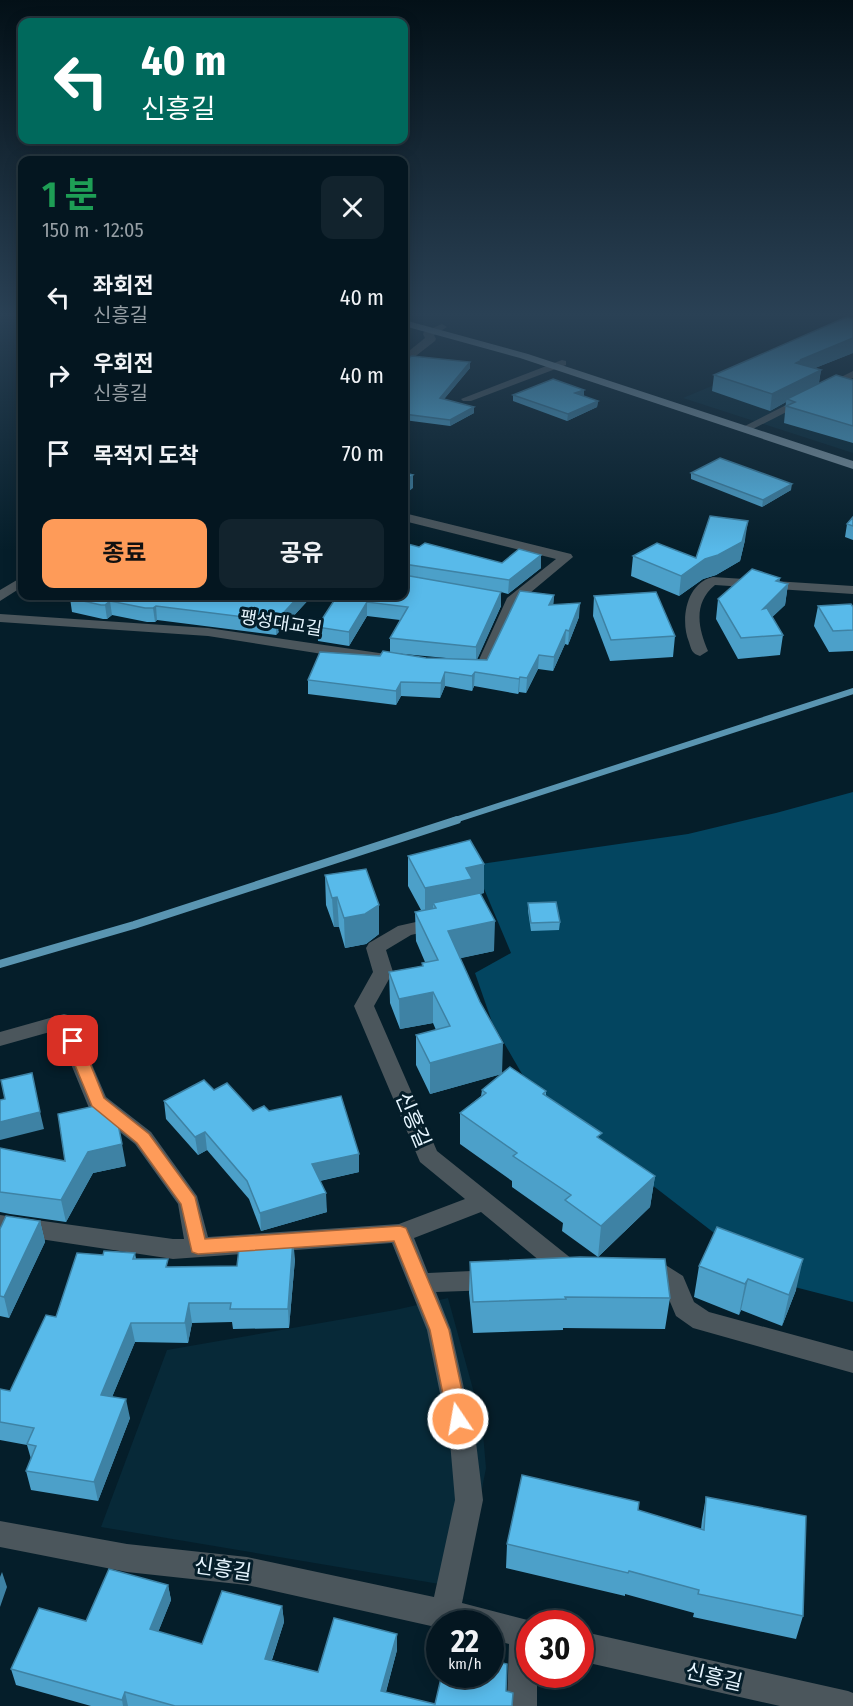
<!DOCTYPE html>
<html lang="ko">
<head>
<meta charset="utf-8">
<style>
	body { margin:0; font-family:"Fira Sans Condensed","Noto Sans KR",sans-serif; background:#12232d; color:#f1f3f6; height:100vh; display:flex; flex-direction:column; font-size:22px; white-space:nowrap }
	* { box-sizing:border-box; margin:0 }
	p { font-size:20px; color:#979fa5 }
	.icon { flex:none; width:33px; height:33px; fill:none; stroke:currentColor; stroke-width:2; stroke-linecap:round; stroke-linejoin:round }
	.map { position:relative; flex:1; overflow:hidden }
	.details { position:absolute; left:18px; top:156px; width:390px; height:444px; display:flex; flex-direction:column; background:#041620; border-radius:12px; box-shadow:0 3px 15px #0003,0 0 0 2px #25353e }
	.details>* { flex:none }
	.hud { position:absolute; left:18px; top:18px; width:390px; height:126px; border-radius:12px; box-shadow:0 3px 15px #0003,0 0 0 2px #25353e; background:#00695c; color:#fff; overflow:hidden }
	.speed { position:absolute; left:426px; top:1610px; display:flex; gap:12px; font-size:30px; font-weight:700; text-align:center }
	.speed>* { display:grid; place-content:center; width:78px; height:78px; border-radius:50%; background:#041620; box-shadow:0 3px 15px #0003,0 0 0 2px #25353e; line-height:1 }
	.speed small { font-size:15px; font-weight:400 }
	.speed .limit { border:9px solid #d22; background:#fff; color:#111 }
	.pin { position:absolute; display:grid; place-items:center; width:51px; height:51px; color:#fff; margin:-26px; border-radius:12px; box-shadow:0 3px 9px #0006 }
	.me { position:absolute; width:66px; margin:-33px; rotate:348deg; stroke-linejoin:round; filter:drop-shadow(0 0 4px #0008) }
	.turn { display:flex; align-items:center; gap:21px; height:126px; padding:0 24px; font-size:27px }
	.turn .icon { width:78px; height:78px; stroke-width:2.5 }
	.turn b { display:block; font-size:42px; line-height:51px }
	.round { display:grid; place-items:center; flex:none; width:63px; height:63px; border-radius:12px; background:#12232d }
	.summary { display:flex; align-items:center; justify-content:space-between; height:102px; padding:0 24px }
	h1 { font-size:36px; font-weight:700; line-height:45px; color:#1e9e55 }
	.cta { display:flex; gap:12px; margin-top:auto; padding:12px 24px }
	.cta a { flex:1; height:69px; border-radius:12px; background:#fe9b59; color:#111; font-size:24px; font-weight:700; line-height:69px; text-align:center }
	.cta a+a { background:#12232d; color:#f1f3f6 }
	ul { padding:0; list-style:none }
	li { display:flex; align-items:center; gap:18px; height:78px; padding:0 24px }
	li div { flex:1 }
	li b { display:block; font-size:22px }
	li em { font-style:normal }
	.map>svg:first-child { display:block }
</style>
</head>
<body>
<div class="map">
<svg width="853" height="1706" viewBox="0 0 853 1706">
	<rect width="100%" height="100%" fill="#051e2a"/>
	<path fill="#072938" d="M726,380L853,421V453L683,398Z
		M448,1298L482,1422L486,1468L463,1588L101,1527L167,1350L395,1310Z"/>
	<path fill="#034560" d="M853,792V1302L779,1283L533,1093L492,1022L475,973L511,953L474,865L688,834L776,813Z"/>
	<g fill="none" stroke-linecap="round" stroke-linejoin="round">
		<path stroke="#5a95b1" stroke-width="6" d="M452,821L853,691"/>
		<path stroke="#5a95b1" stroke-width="8" d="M0,964L134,925L457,820"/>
		<path fill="#4b565c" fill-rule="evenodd" d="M442,324L447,327L434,335L436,339L435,341L408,362L404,363V355L425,338L423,334L424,332Z
			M562,360L566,361V365L471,401H463L461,399Z
			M853,371V378L749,431H741L739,429Z
			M404,513L571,554L573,557L518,603L487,672L470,673L462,668L465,665L477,664L507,598L556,559L404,521Z
			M22,577V587L0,601V590Z
			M713,577L853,586V594L715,585C693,603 698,628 708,651L700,656C692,654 691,649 689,642C680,620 686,583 713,577Z
			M0,614L208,628L386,654L394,659L386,664L208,636L0,622Z
			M438,917L445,919L448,923L445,927L411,935L386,950L393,972L374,1006L437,1151L582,1267L585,1274L582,1281L573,1284L564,1281L481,1212L414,1238L428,1273L493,1270L502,1273L505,1280L502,1287L493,1290L436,1292L451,1330L476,1442L483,1500L462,1603L539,1623H530V1674H537V1706H507L509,1644L490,1639V1623H440V1628L247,1585L127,1572L0,1547V1521L127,1544L247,1557L434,1597L455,1500L450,1442L427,1330L392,1243L173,1259L0,1233V1215L173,1239H184L178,1204L135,1144L89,1108L57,1030L0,1046V1032L64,1014L71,1016L106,1097L151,1132L197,1196L208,1237L399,1224L465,1199L420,1162L354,1006L373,972L366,948L369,943L398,926Z
			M645,1260L664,1264L683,1276L694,1302L709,1312L853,1351V1373L693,1328L676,1316L665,1290L650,1280L636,1277L633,1270L636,1263Z
			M580,1631L848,1691L853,1693V1706H780L580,1661Z"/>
		<path fill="#7a919e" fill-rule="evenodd" d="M404,320L528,354L853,461V469L520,358L404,326Z"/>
	</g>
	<path fill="#4ca0c9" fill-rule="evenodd" d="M853,353L815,368L821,370L819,383L853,380V443L784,423L786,402L770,411L712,391L714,375Z
		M404,358L405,359L470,368L444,399L474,413L450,426L404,420Z
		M584,390L583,396L598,401L597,407L567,421L513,401V395Z
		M691,473L791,490L762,507L691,479Z
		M853,517V540L845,537L847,524Z
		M745,540L740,561L716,575L703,579L679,596L631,576L633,556L696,558Z
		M404,543L419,547L502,563L541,555V568L508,594L501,592V606L477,659L487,660L554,595L553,605L579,617L568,645L565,644L553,671L538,669L526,693L519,692L518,694L474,686L472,691L445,686L440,698L401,696L396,705L308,694V680L390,652V638L400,620L367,616L349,646L318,641L317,627ZM393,653L446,658H426Z
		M780,578L779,582L788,584L785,605L772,617L783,635L780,655L738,659L716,619L718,599Z
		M312,596L276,635L157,620L155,622H147L112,615L107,619H103L72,612L70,598Z
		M594,596L675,636L673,657L610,661L593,616Z
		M818,606L853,607V651L829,652L814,626Z
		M408,856L484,864V893L480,894L494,951L460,958L502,1073L546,1091V1097L601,1140L655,1176L650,1207L598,1257L562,1231L563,1223L512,1187V1181L460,1144V1113L481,1096L482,1090L501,1074L430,1094L416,1065V1035L436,1030L433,1023L400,1029L390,1003L389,972L422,966V963L425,962L416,941L415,912L421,910L408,886Z
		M325,875L379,905V934L366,944L345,948L339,927H334L326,905Z
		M528,903L560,922L559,930L531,931L528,911Z
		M214,1090L253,1111H269L359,1172L320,1181L327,1212L261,1231L249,1199L207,1150L198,1155L166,1119L164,1101Z
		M0,1148L65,1161L126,1166L93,1173L66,1222L10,1214L0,1212Z
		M40,1221L45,1242L9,1318L0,1316V1229Z
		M135,1253L136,1259L169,1267L237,1266L295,1259L289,1328L233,1329L232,1322L192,1323L188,1343L135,1342L112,1397L130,1418L98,1501L31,1490L26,1471L31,1459L27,1445L0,1440V1389L10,1391L56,1317L103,1255Z
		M470,1262L670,1298L665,1329L563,1328V1330L473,1333L469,1293Z
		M699,1266L796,1290L782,1326L741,1310L739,1315L694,1297Z
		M706,1497L803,1616L796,1639L693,1617L694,1613L625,1594V1596L506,1568L507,1544L638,1510L701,1529L702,1520Z
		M168,1585L171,1600L158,1632L202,1644L282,1606L284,1622L272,1660L318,1672L397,1634V1650L386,1692L435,1704L506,1691L512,1706H91L16,1685L11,1669L86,1621Z"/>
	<path fill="#3e82a4" d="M853,338V353L800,374L796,363L800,360Z
		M470,362V368L440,404V398Z
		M821,370L818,386L787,399L786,402L770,411L772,394Z
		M584,390V396L575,400V393Z
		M598,401L597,407L567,421L568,414Z
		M474,407V413L450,426V420Z
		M413,475V488L404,495V482Z
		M792,484L791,490L762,507L763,500Z
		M748,521L745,540L740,561L716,575L703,579L679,596L681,576Z
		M541,555V568L508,594L509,580Z
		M780,578L777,595L788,584L785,605L760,629L763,609L776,581Z
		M501,592V606L476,662V647Z
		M554,595L553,609L549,605Z
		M299,596H312L276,635V621Z
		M110,601L112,615L107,619L105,605Z
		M367,602V616L349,646V632Z
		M580,603L579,617L568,645L569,631Z
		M156,606L157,620L155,622L153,608Z
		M566,630L565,644L553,671L554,657Z
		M539,655L538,669L526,693L527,678Z
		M445,672V686L440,698L441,683Z
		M475,672L474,686L472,691V676Z
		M520,677L519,692L518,694L519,679Z
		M401,682V696L396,705V691Z
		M484,864V893L433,903V916L425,918V888L466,868Z
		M337,897L339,927H334L332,898Z
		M379,905V934L366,944L345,948L344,918Z
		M495,921L494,951L448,961V931Z
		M433,992V1023L400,1029L399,999Z
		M503,1043L502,1074L430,1094V1063Z
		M40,1112L44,1129L0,1140V1122Z
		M205,1132L207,1150L198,1155L195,1137Z
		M122,1144L126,1166L93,1173L66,1222L61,1200L88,1152Z
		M359,1154V1172L314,1182L312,1164Z
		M655,1176L650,1207L598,1257L601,1226Z
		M326,1193L327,1212L261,1231L260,1213Z
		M40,1221L45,1242L9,1318L4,1297Z
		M293,1240L295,1259L289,1328L288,1309Z
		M803,1259L796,1290L782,1326L789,1295Z
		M748,1279L741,1310L739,1315L745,1284Z
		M189,1303L192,1323L188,1343L185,1323Z
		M131,1323L135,1342L105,1414L101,1395Z
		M126,1399L130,1418L98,1501L94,1482Z
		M2,1572L7,1587L0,1607V1577Z
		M168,1585L171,1600L153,1645L150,1629Z
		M282,1606L284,1622L267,1674L265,1659Z
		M397,1634V1650L382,1706L381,1691Z
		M125,1692L128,1706H123L122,1700Z"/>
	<path fill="#58baea" stroke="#3e82a4" stroke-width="1.5" d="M848,317L853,319V338L800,360H802L796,363L821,370L772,394L714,375L842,319Z
		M412,356L470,362L440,398L474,407L450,420L404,414V358L405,359Z
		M836,375L853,380V426L786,406L795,402L787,399Z
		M553,379L584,390L575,393L598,401L568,414L513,395Z
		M720,458L792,484L763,500L691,473Z
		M404,473L413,475L404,482Z
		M710,516L748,521L742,542L718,555L705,559L681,576L633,556L657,543L696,558Z
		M853,517V526L847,524Z
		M404,543L419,547L425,543L502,563L519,549L541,555L509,580L404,564Z
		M752,569L780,578L776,581L788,584L763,609L767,608L783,635L741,638L718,599Z
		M404,575L501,592L476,647L390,638L408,607L367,602L349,632L317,627L337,596H404Z
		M520,591L554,595L549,605L580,603L569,631L566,630L554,657L539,655L527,678L520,677L519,679L475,672L472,676L445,672L441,683L401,682L396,691L308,680L320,652L380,656L383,651L426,658L487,660Z
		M656,592L675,636L611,640L594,596Z
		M72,596H299L276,621L156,606L153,608H145L110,601L105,605H101L70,598Z
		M851,604L853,607V630L833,631L818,606Z
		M470,840L484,864L466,868L472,879L425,888L408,856Z
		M366,869L379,905L365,914L344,918L337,897L332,898L325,875Z
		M480,893L495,921L448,931L480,1002L503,1043L430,1063L416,1035L450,1026L433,992L399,999L389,972L423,966L422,963L438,960L415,912L436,908L433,903Z
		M556,902L560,922L531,923L528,903Z
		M510,1067L546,1091L543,1094L602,1133L597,1137L655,1176L601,1226L565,1200L571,1195L513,1156L517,1153L460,1113L486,1093L482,1090Z
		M32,1073L40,1112L0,1122V1100L5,1099L1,1080Z
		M204,1080L214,1090L227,1083L253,1111L264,1106L269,1111L341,1096L359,1154L312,1164L326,1193L260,1213L247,1181L205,1132L195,1137L164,1101Z
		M104,1104L116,1114L122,1144L88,1152L61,1200L0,1192V1148L65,1161L58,1114Z
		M6,1216L40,1221L4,1297L0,1296V1229Z
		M717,1227L803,1259L789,1295L748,1279L745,1284L699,1266Z
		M240,1240H293L288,1309H230L231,1303H189L185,1323H131L101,1395L126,1399L94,1482L26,1471L36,1446L27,1444L34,1428L0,1422V1389L10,1391L46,1315L56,1317L77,1253L103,1255L104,1251L135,1253L133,1259H168L166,1267L237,1266Z
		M580,1257L665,1259L670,1298L565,1297L566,1299L473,1302L470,1262Z
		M522,1475L639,1502L638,1510L704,1530L706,1497L806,1516L803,1616L698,1594L699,1590L629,1571L628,1573L507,1544Z
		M109,1569L168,1585L150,1629L202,1644L222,1591L282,1606L265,1659L318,1672L334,1618L397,1634L381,1691L435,1704L442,1674H490V1660L507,1664L506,1691L513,1693L512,1706H175L125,1692L122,1700L11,1669L39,1608L86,1621Z"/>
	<linearGradient id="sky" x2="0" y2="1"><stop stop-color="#031017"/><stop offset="0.57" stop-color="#2a4155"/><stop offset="1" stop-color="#2a4155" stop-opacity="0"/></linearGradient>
	<rect width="853" height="551" fill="url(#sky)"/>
	<path fill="#fe9b59" stroke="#a5653a" stroke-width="1.5" d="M73,1035L78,1037L81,1041L104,1098L149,1134L195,1197L205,1239L400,1226L406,1228L449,1330L468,1419L465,1426L458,1428L451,1426L448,1419L430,1330L394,1241L198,1254L192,1252L181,1204L137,1143L92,1106L65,1041L67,1037Z"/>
	<g text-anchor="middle" stroke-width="6" stroke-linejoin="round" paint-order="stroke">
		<g font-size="18" fill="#e7f6ff" stroke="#051e2a">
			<text transform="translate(281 623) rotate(9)" y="6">팽성대교길</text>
		</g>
		<g font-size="21" fill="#e7f6ff" stroke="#051e2a">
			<text transform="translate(413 1120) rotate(67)" y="7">신흥길</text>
			<text transform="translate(223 1569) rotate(8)" y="7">신흥길</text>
			<text transform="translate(714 1677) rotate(13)" y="7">신흥길</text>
		</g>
	</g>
</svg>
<div class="speed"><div>22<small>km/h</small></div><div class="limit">30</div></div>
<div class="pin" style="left:73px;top:1041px;background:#d93025"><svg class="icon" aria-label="arrive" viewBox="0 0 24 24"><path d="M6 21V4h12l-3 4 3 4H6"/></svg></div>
<svg class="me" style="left:458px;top:1419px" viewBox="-20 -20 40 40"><circle r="17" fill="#fe9b59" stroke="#fff" stroke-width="3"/><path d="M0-11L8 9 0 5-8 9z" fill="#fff"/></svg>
<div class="hud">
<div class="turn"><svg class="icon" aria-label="left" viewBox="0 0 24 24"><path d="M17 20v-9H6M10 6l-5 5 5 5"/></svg><div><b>40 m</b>신흥길</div></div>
</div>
<section class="details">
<div class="summary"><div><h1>1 분</h1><p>150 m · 12:05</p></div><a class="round"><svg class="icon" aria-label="close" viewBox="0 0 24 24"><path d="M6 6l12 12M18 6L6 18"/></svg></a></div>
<ul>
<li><svg class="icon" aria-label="left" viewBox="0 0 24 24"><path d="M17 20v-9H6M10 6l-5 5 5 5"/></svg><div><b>좌회전</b><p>신흥길</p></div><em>40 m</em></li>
<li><svg class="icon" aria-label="right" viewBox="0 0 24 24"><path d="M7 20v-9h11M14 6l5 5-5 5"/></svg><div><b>우회전</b><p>신흥길</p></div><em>40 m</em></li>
<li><svg class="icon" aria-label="arrive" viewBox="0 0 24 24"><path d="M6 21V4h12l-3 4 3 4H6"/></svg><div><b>목적지 도착</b></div><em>70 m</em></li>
</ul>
<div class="cta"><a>종료</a><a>공유</a></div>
</section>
</div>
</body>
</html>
